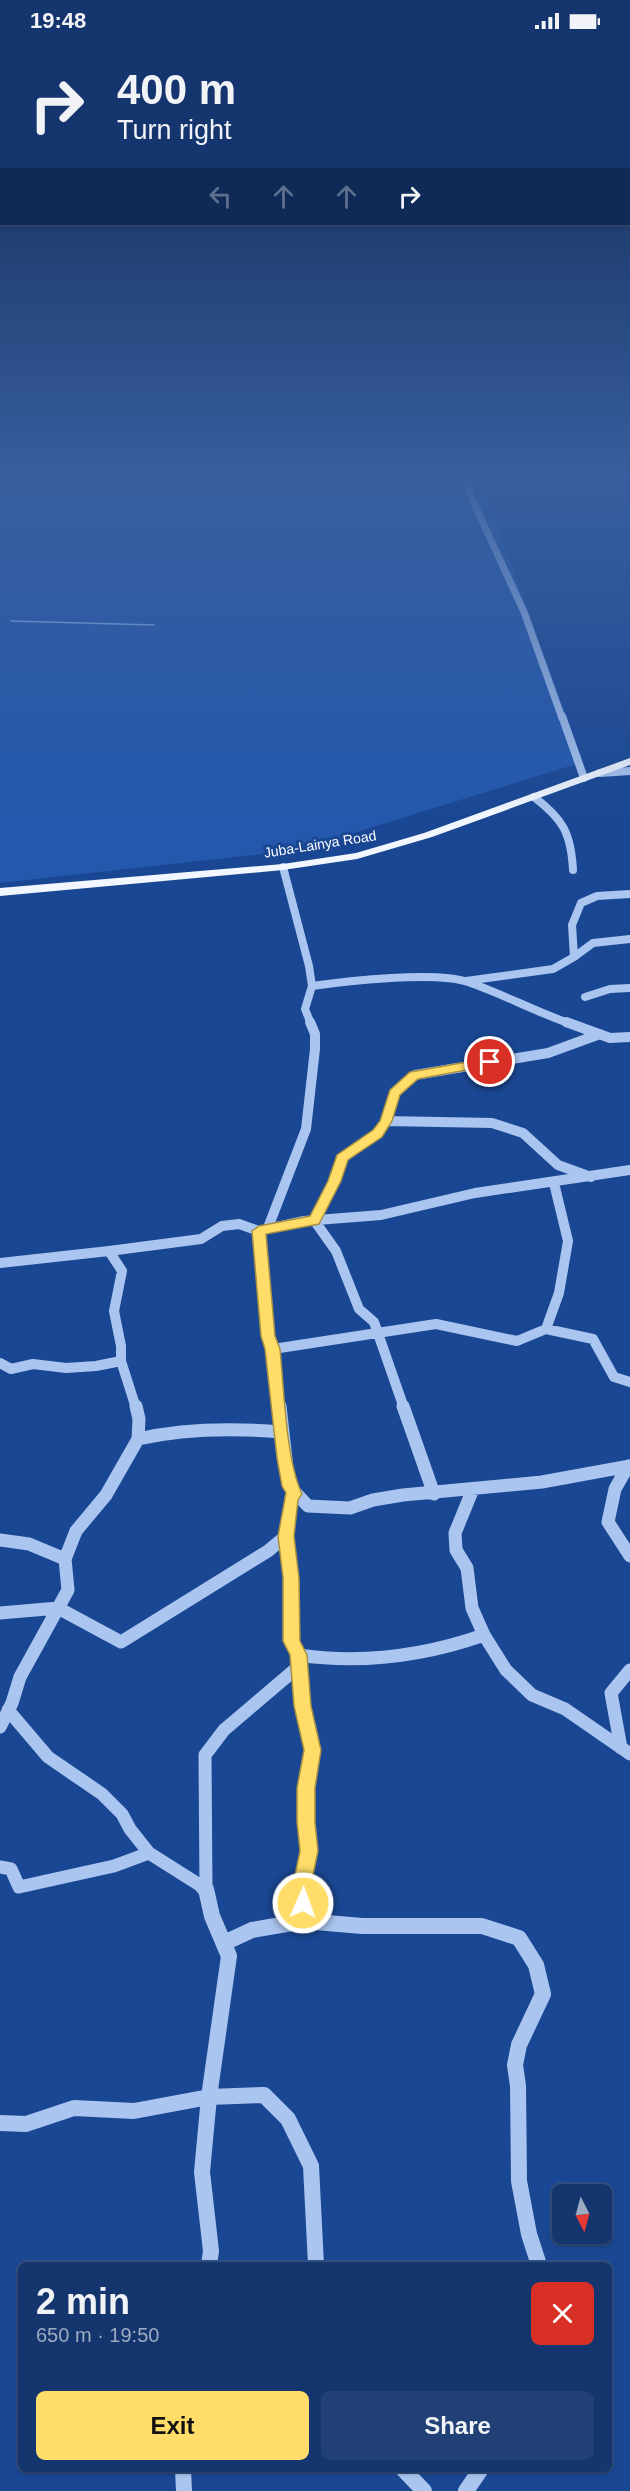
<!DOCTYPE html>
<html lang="en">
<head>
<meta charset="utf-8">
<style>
	body { margin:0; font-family:Helvetica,sans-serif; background:#214076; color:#f1f3f6; height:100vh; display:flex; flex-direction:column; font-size:22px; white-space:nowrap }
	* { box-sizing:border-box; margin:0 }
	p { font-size:20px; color:#9dabc2 }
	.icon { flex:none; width:33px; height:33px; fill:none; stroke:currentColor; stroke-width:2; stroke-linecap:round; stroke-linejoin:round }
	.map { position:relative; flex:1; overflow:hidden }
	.drawer { position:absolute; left:18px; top:2220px; width:594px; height:210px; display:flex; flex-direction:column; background:#14356e; border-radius:9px; box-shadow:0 2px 4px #0004,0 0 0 2px #335081 }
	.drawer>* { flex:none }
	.guide { position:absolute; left:0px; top:0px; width:630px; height:183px; box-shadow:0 2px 4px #0004,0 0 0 2px #335081; background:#14356e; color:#f1f3f6; overflow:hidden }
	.needle { width:39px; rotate:174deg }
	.tools { position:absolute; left:552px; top:2142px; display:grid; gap:12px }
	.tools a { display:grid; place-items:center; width:60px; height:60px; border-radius:9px; background:#14356e; box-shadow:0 2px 4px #0004,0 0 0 2px #335081; font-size:30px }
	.pin { position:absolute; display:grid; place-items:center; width:51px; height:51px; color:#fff; margin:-26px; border:3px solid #fff; border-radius:50%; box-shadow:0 2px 6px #0007 }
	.me { position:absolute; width:66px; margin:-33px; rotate:2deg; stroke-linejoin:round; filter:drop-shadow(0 0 4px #0008) }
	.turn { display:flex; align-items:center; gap:21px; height:126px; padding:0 18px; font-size:27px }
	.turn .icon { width:78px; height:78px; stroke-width:2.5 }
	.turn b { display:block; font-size:42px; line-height:51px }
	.lanes { display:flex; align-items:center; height:57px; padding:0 18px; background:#0003; justify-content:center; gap:30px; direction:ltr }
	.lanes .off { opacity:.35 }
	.round { display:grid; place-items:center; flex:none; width:63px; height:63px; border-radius:9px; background:#214076 }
	.overview { display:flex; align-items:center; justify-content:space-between; height:102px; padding:0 18px }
	h1 { font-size:36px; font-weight:700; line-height:45px }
	.primary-button { display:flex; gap:12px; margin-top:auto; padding:12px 18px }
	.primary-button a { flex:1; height:69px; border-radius:9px; background:#ffdd68; color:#111; font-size:24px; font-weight:700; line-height:69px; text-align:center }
	.primary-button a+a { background:#214076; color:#f1f3f6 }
	.status { display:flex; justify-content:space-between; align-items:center; height:42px; padding:0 30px; background:#14356e; direction:ltr }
	.status svg { height:16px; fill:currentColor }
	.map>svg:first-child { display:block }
</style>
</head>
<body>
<div class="status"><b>19:48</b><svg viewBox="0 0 49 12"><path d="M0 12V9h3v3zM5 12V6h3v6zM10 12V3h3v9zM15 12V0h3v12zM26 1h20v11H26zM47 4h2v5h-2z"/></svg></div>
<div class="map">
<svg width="630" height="2449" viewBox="0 0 630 2449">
	<rect width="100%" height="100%" fill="#1a4793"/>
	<path fill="#2358ac" d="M0,431H478L583,720L299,808L0,841Z"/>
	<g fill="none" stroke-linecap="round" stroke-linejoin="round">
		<path stroke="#9dbff1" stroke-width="1.5" d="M11,579L154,583"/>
		<path stroke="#aac5ef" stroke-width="7" d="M463,431L473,459L524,570L562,676"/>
		<path stroke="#aac5ef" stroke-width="8" d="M562,674L584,736
			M600,731L630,729
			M534,755C563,777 571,791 573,828
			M283,825L309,924L312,944C348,939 435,929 468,940C503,952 536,970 571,982
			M574,915L593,901L630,897
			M466,939L553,927L574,915L572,883L581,861L597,854L630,852
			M585,955L610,947L630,946
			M311,982L305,967L312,944"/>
		<path stroke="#aac5ef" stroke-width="10" d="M566,980L610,996L630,995
			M386,1079L492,1081L523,1091L558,1123L591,1135
			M269,1183L306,1087L315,1007V992L310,980
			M109,1209L201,1197L222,1184L239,1182L259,1189
			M0,1221L109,1209L122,1229L114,1269L121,1304V1319
			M546,1287L559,1251L568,1199L554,1141
			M273,1307L436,1282L517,1299L546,1287L593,1297L614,1335L630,1340
			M0,1321L11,1327L33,1322L66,1326L96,1324L121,1319L136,1366
			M280,1366L273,1307L268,1294L259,1189L304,1179L381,1173L475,1151L630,1128
			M404,1366L374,1280L359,1267L336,1209L314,1178L335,1139L342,1116L378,1091L386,1079L394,1051L415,1033L548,1011L600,992"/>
		<path stroke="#aac5ef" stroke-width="13" d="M280,1364L289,1444L308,1464L350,1466L373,1458L403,1453L542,1440L630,1424
			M403,1364L434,1452
			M138,1397C186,1386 233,1386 282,1390
			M628,1424L615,1447L608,1480L630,1514
			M473,1447L455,1491L456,1508L467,1526L472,1566L484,1593L506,1628L532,1653L565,1667L630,1712
			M286,1494L291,1536V1599L298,1613C361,1622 424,1614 484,1593
			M0,1498L29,1502L65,1517
			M0,1571L58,1566L121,1600L268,1509L286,1494L291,1456L295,1452
			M298,1625L303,1664L313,1708L306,1746L309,1809L302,1847
			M8,1668L48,1715L102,1752L122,1772L130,1787L149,1811L206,1847
			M0,1685L12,1661L20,1635L68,1548L65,1517L76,1489L106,1453L138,1397L139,1377L136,1364
			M621,1706L611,1651L630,1628
			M0,1825L11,1827L19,1845L114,1824L149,1811
			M206,1847L205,1713L224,1688L298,1625V1613"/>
		<path stroke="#aac5ef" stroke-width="16" d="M203,1845L206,1847L212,1874L229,1914L209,2055L202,2130L211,2209L209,2223
			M302,1845L304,1879
			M224,1901L252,1888L304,1879L362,1884H482L519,1896L536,1923L543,1952L519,2003L515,2023L518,2044L519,2139L529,2192L539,2223
			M0,2081L26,2082L74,2066L134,2069L209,2055L264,2053L288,2077L311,2124L316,2223
			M183,2427L184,2449
			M403,2427L424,2449
			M466,2449L481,2427"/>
		<path fill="#f2f7ff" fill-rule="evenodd" d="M630,716V723L432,795L357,817L283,828L0,854V846L283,822L356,811L424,791Z"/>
	</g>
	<linearGradient id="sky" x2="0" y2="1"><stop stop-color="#0e2751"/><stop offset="0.56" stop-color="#385e9e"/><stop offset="1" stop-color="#385e9e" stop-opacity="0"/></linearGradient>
	<rect width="630" height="774" fill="url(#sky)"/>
	<path fill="#ffdd68" stroke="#a69044" stroke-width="1.5" d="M490,1016L494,1017V1023L418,1037L400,1053L392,1079L382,1095L348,1118L341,1139L319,1182L266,1192L275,1294L280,1307C284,1347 286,1418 302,1452L298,1458L294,1494L299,1536L300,1599L307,1613L311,1664L321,1708L315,1746V1780L318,1809L311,1843L313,1861L310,1868L303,1870L297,1868L293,1843L300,1809L297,1780V1746L304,1708L294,1664L290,1613L283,1599V1536L278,1494L286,1451L282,1444L277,1416L265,1307L261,1294L252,1189L259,1184L310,1174L328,1139L337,1113L373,1088L380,1079L390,1048L410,1030Z"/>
	<g text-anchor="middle" stroke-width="6" stroke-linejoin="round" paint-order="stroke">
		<g font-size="14" fill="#fff" stroke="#1a4793">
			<text transform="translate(320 802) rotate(-9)" y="5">Juba-Lainya Road</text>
		</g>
	</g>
</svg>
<div class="tools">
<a><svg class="needle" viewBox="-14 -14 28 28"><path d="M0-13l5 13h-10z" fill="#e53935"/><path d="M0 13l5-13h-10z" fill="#9dabc2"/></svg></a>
</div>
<div class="pin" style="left:490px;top:1020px;background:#d93025"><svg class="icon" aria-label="arrive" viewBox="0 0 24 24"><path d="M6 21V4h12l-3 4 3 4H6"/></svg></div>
<svg class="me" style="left:303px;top:1861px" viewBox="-20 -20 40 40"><circle r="17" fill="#ffdd68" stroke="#fff" stroke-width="3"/><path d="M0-11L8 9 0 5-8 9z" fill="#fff"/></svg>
<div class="guide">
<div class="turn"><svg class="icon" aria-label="right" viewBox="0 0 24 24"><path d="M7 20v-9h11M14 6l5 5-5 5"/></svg><div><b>400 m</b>Turn right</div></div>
<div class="lanes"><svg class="icon off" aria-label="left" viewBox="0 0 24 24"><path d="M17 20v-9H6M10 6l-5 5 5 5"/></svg><svg class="icon off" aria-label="ahead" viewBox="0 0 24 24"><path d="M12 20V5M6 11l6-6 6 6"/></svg><svg class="icon off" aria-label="ahead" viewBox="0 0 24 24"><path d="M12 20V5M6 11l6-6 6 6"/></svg><svg class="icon" aria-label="right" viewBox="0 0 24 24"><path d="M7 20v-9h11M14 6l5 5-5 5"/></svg></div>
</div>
<section class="drawer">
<div class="overview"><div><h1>2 min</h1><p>650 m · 19:50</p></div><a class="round" style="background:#d93025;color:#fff"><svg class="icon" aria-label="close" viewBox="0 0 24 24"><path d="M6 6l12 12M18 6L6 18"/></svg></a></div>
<div class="primary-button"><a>Exit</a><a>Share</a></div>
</section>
</div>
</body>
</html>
